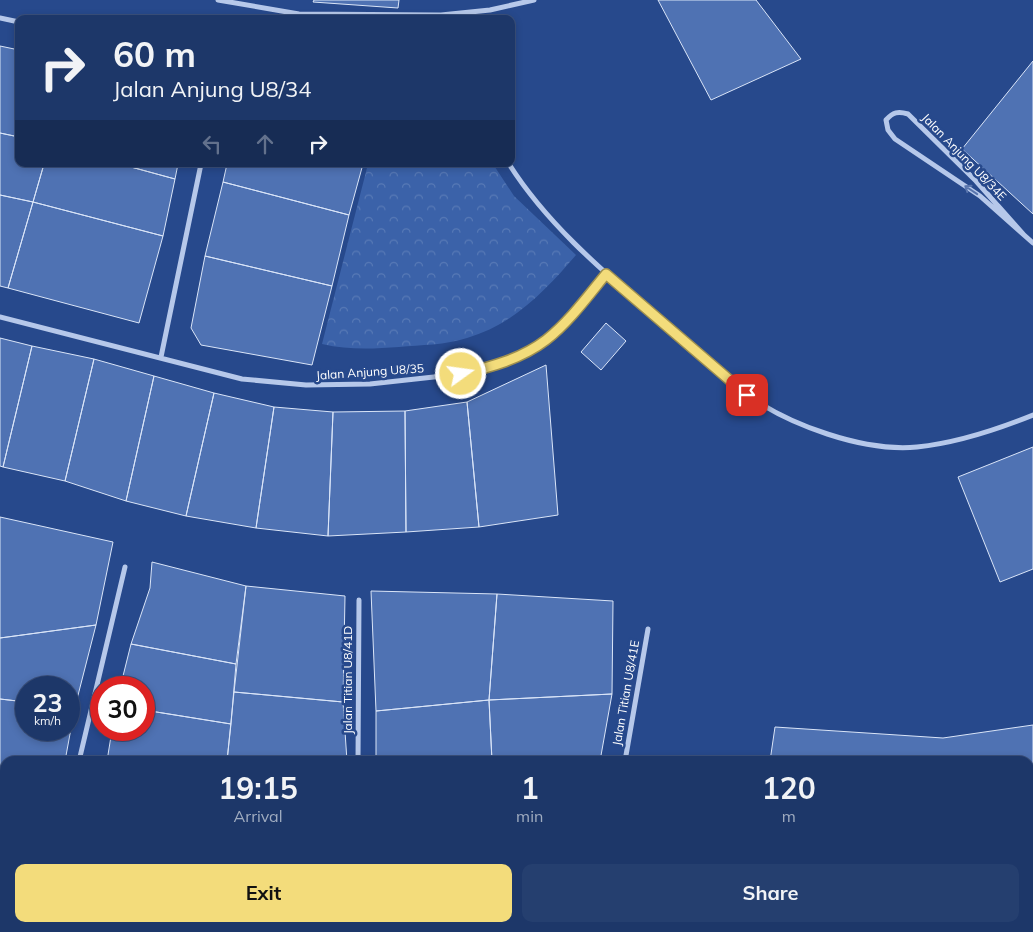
<!DOCTYPE html>
<html lang="en">
<head>
<meta charset="utf-8">
<style>
	body { margin:0; font-family:Mulish,sans-serif; background:#253f6f; color:#f1f3f6; height:100vh; display:flex; flex-direction:column; font-size:19px; white-space:nowrap }
	* { box-sizing:border-box; margin:0 }
	p { font-size:16px; color:#a0acc0 }
	.icon { flex:none; width:28px; height:28px; fill:none; stroke:currentColor; stroke-width:2; stroke-linecap:round; stroke-linejoin:round }
	.map { position:relative; flex:1; overflow:hidden }
	.drawer { position:absolute; left:0px; top:756px; width:1034px; height:176px; display:flex; flex-direction:column; background:#1d3769; border-radius:15px 15px 0 0; box-shadow:0 2px 8px #0003,0 0 0 1px #3b517d }
	.drawer>* { flex:none }
	.banner { position:absolute; left:15px; top:15px; width:500px; height:152px; border-radius:10px; box-shadow:0 2px 8px #0003,0 0 0 1px #3b517d; background:#1d3769; color:#f1f3f6; overflow:hidden }
	.speed { position:absolute; left:15px; top:676px; display:flex; gap:10px; font-size:25px; font-weight:700; text-align:center }
	.speed>* { display:grid; place-content:center; width:65px; height:65px; border-radius:50%; background:#1d3769; box-shadow:0 2px 8px #0003,0 0 0 1px #3b517d; line-height:1 }
	.speed small { font-size:12px; font-weight:400 }
	.speed .limit { border:8px solid #d22; background:#fff; color:#111 }
	.pin { position:absolute; display:grid; place-items:center; width:42px; height:42px; color:#fff; margin:-21px; border-radius:10px; box-shadow:0 2px 8px #0006 }
	.me { position:absolute; width:55px; margin:-28px; rotate:76deg; stroke-linejoin:round; filter:drop-shadow(0 0 4px #0008) }
	.turn { display:flex; align-items:center; gap:18px; height:105px; padding:0 15px; font-size:22px }
	.turn .icon { width:65px; height:65px; stroke-width:2.5 }
	.turn b { display:block; font-size:35px; line-height:42px }
	.lanes { display:flex; align-items:center; height:48px; padding:0 15px; background:#0003; justify-content:center; gap:25px; direction:ltr }
	.lanes .off { opacity:.35 }
	.eta { display:flex; justify-content:space-evenly; align-items:center; height:85px; text-align:center }
	.eta b { font-size:30px; font-weight:700; line-height:35px }
	.action { display:flex; gap:10px; margin-top:auto; padding:10px 15px }
	.action a { flex:1; height:58px; border-radius:10px; background:#f3dc7b; color:#111; font-size:20px; font-weight:700; line-height:58px; text-align:center }
	.action a+a { background:#253f6f; color:#f1f3f6 }
	.map>svg:first-child { display:block }
</style>
</head>
<body>
<div class="map">
<svg width="1033" height="932" viewBox="0 0 1033 932">
	<defs>
		<pattern id="park-crowns" width="20" height="18" patternUnits="userSpaceOnUse" patternTransform="scale(1.25)"><rect width="20" height="18" fill="#3b62a9"/><path d="M2 6a3 3 0 1 1 6 0M12 15a3 3 0 1 1 6 0" fill="none" stroke="#587ab6"/></pattern>
	</defs>
	<rect width="100%" height="100%" fill="#27498c"/>
	<path fill="url(#park-crowns)" d="M368,164H493L514,196L576,255C546,290 513,325 467,338C446,345 420,345 399,347C372,349 348,350 322,344Z"/>
	<path fill="#4f72b3" stroke="#dae5f8" d="M314,0H399L398,8L313,2Z
		M658,0H756L801,59L711,100Z
		M0,46L19,50V137L0,133Z
		M1033,61V214L962,149Z
		M0,133L19,137V164H44L33,202L0,195Z
		M44,164H120L175,179L163,236L33,202Z
		M120,164H178L175,179Z
		M227,164H363L349,215L223,182Z
		M223,182L349,215L332,286L205,256Z
		M0,195L33,202L8,288L0,286Z
		M33,202L163,236L139,323L8,288Z
		M205,256L332,286L312,365L201,345L191,328Z
		M606,323L626,341L601,370L581,352Z
		M0,338L32,346L3,467L0,466Z
		M32,346L94,359L65,481L3,467Z
		M94,359L154,376L126,501L65,481Z
		M546,365L558,515L479,527L467,402Z
		M154,376L214,393L186,516L126,501Z
		M214,393L274,407L256,528L186,516Z
		M467,402L479,527L406,532L405,411Z
		M274,407L333,412L328,536L256,528Z
		M405,411L406,532L328,536L333,412Z
		M1033,447V569L1000,582L958,477Z
		M0,517L113,542L96,625L0,638Z
		M152,562L246,586L236,664L131,644L150,588Z
		M246,586L345,596L343,702L234,692Z
		M371,591L497,594L489,700L376,711Z
		M497,594L613,601L612,694L489,700Z
		M96,625L75,707L69,706V688H26V702L0,699V638Z
		M131,644L236,664L231,724L144,710V688H120Z
		M234,692L343,702L347,761H227Z
		M612,694L600,761H492L489,700Z
		M0,699L26,702V730H69V706L75,707L65,761H5V768L0,767Z
		M489,700L492,761H376V711Z
		M144,710L231,724L227,761H107L112,730H144Z
		M1033,725V831H1029V761H770L775,727L943,738Z
		M0,767L5,768V840H0Z
		M0,840H5V912L0,913Z
		M1033,877V932H898V928H1029V878Z
		M5,912V928H76L77,932H0V913Z
		M117,928H198L188,932H120Z
		M330,928H449L451,932H321Z
		M449,928H571L572,932H451Z
		M571,928H708L707,932H572Z
		M755,928H898V932H754Z"/>
	<g fill="none" stroke-linecap="round" stroke-linejoin="round">
		<path stroke="#b6c8ea" stroke-width="5" d="M218,0L299,14L441,15L490,10L534,0
			M0,18L19,22
			M509,164C545,221 598,267 649,311C681,339 712,370 746,394C789,425 863,452 917,447C956,443 996,430 1033,415
			M1023,234L976,181L908,114C898,111 893,112 886,120L888,130L895,139L980,196L1033,243
			M0,317L242,379L306,385L370,384L461,374L493,366L519,356L547,340L607,274
			M161,357L201,164
			M79,761L125,567
			M358,761L359,600
			M625,761L648,629
			M1029,852L1033,851
			M96,928L98,932
			M227,932L236,928
			M734,932V928"/>
	</g>
	<defs><path id="oneway-shaft" d="M-6 0H5M1.5-3L5.5 0L1.5 3" fill="none" stroke-width="1.6" stroke-linecap="round" stroke-linejoin="round" transform="scale(1.25)"/></defs>
	<use stroke="#5975ad" href="#oneway-shaft" transform="translate(971 190) rotate(-146)"/>
	<g fill="none" stroke-linecap="round" stroke-linejoin="round">
		<g stroke="#9e8f50" stroke-width="12">
			<path id="route" d="M461,374C491,367 521,359 546,340C569,322 588,296 606,274L747,395"/>
		</g>
		<use href="#route" stroke="#f3dc7b" stroke-width="9"/>
	</g>
	<g text-anchor="middle" stroke-width="5" stroke-linejoin="round" paint-order="stroke">
		<g font-size="12" fill="#fff" stroke="#27498c">
			<text transform="translate(964 157) rotate(46)" y="4">Jalan Anjung U8/34E</text>
			<text transform="translate(370 372) rotate(-4)" y="4">Jalan Anjung U8/35</text>
			<text transform="translate(348 680) rotate(-90)" y="4">Jalan Titian U8/41D</text>
			<text transform="translate(626 693) rotate(-80)" y="4">Jalan Titian U8/41E</text>
		</g>
	</g>
</svg>
<div class="speed"><div>23<small>km/h</small></div><div class="limit">30</div></div>
<div class="pin" style="left:747px;top:395px;background:#d93025"><svg class="icon" aria-label="arrive" viewBox="0 0 24 24"><path d="M6 21V4h12l-3 4 3 4H6"/></svg></div>
<svg class="me" style="left:461px;top:374px" viewBox="-20 -20 40 40"><circle r="17" fill="#f3dc7b" stroke="#fff" stroke-width="3"/><path d="M0-11L8 9 0 5-8 9z" fill="#fff"/></svg>
<div class="banner">
<div class="turn"><svg class="icon" aria-label="right" viewBox="0 0 24 24"><path d="M7 20v-9h11M14 6l5 5-5 5"/></svg><div><b>60 m</b>Jalan Anjung U8/34</div></div>
<div class="lanes"><svg class="icon off" aria-label="left" viewBox="0 0 24 24"><path d="M17 20v-9H6M10 6l-5 5 5 5"/></svg><svg class="icon off" aria-label="ahead" viewBox="0 0 24 24"><path d="M12 20V5M6 11l6-6 6 6"/></svg><svg class="icon" aria-label="right" viewBox="0 0 24 24"><path d="M7 20v-9h11M14 6l5 5-5 5"/></svg></div>
</div>
<section class="drawer">
<div class="eta">
<div><b>19:15</b><p>Arrival</p></div>
<div><b>1</b><p>min</p></div>
<div><b>120</b><p>m</p></div>
</div>
<div class="action"><a>Exit</a><a>Share</a></div>
</section>
</div>
</body>
</html>
